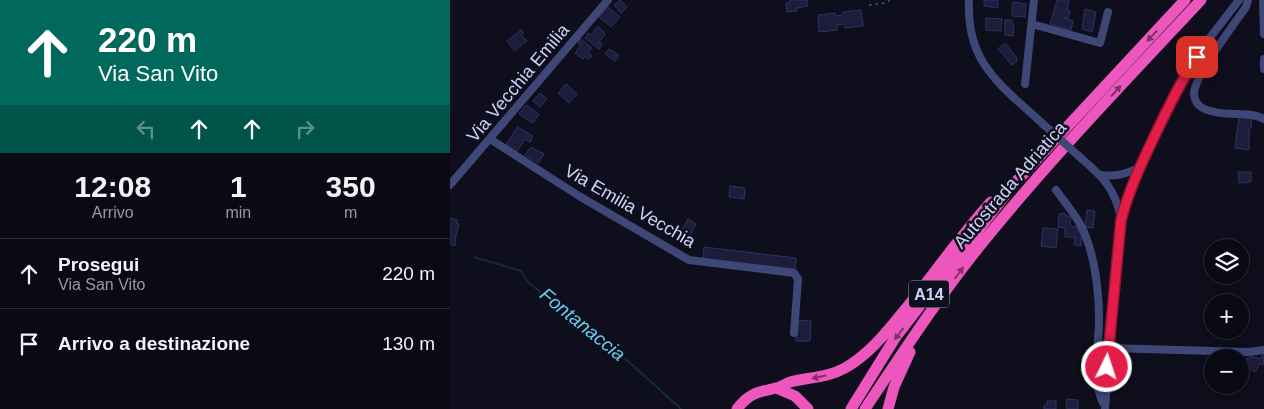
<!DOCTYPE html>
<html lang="it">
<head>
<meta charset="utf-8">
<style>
	body { margin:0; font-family:Arial,sans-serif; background:#181822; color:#f1f3f6; height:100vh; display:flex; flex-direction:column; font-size:19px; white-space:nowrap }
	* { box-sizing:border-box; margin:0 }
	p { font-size:16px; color:#999aa0 }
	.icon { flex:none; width:28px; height:28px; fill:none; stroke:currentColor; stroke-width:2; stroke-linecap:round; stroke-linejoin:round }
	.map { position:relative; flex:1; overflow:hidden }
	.drawer { display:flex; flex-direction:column; background:#0a0a15; width:450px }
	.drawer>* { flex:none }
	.hud { background:#00695c; color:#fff; overflow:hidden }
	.tools { position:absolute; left:754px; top:239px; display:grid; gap:10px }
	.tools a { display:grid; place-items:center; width:45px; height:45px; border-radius:50%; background:#0a0a15; box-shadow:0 2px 12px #0003,0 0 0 1px #2a2b34; font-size:25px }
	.pin { position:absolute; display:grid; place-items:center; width:42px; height:42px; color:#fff; margin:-21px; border-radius:10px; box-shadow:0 2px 8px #0006 }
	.me { position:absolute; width:55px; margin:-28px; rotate:4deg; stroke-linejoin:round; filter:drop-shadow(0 0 4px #0008) }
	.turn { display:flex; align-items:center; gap:18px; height:105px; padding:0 15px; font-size:22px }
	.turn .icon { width:65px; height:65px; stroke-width:2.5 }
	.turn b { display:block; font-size:35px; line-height:42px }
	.lanes { display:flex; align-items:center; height:48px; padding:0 15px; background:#0003; justify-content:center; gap:25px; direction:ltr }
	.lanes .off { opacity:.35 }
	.eta { display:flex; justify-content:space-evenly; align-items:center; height:85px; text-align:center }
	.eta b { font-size:30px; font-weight:800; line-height:35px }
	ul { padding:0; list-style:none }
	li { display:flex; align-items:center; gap:15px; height:70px; padding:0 15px; border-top:1px solid #2a2b34 }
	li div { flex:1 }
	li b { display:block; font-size:19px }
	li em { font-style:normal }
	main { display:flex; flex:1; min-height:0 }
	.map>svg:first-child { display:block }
</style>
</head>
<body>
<main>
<section class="drawer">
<div class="hud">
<div class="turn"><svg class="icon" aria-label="ahead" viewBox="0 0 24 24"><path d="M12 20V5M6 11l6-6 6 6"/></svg><div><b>220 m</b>Via San Vito</div></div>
<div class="lanes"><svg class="icon off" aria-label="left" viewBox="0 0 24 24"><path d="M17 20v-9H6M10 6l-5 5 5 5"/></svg><svg class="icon" aria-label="ahead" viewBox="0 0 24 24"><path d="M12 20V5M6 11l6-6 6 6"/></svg><svg class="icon" aria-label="ahead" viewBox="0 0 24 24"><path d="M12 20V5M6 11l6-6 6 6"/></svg><svg class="icon off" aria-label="right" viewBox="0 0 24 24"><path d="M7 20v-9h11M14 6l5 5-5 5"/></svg></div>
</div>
<div class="eta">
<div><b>12:08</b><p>Arrivo</p></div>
<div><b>1</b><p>min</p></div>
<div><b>350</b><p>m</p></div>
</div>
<ul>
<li><svg class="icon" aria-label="ahead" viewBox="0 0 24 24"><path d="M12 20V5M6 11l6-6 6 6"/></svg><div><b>Prosegui</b><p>Via San Vito</p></div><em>220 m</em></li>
<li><svg class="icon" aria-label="arrive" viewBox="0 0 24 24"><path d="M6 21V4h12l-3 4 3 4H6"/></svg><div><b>Arrivo a destinazione</b></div><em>130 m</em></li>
</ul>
</section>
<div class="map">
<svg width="814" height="409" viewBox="0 0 814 409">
	<rect width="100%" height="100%" fill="#0e0e1c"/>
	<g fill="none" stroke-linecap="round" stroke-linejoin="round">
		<path stroke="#122b3c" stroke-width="2" d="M24,257L71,271L78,282L95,296L138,325L231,409"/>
	</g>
	<path fill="#1c1c3b" stroke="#303164" d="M170,0L177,7L171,13L164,5Z
		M342,0H357L358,6L347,8V11L337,12L336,3Z
		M534,0H548V8L534,6Z
		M607,0H619L617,10L620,11L618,18H614L623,21L621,30L600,24Z
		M563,2L576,4L575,17L562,16Z
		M158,7L170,17L161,27L149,17Z
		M635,9L646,12L642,32L632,29Z
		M411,10L413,26L395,28L394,24L387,25V30L369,32L368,15L385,13V16L393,15V12Z
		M536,18L552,19L551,31L536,30Z
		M555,20H562V25H564L563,36L555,35Z
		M148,26L155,34L149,42L152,44L149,49L135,38L138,33L141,35Z
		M71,30L74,33L71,35L77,41L65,51L57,41Z
		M130,39L142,48L138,53L142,56L139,59L135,56L133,59L125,53L131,45L128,43Z
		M555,43L567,58L566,59L567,61L562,65L548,49Z
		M159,49L169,55L165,61L155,54Z
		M116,84L127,94L119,103L108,93Z
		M90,93L97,99L90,107L83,101Z
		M76,105L89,114L83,123L69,114Z
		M789,117L802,119L801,128H799V150L785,148Z
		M67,127L83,136L80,142L75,139L66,153L55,147Z
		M81,147L94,154L88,163L75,155Z
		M788,172H801V182L789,183Z
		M280,186L295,188L294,199L279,197Z
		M637,210L645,211L643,228L635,227Z
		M615,213V216H621L620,226L628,227V232H632L631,246L624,245L625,237H615V228L608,227L609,214Z
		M0,218L7,220L6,223L9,224L5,239L6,240L5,246L0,244Z
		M238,219L246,224L234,245L226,240Z
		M593,228L608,229L606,248L591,246Z
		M254,247L346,258L345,269L253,259Z
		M347,320L361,321L360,341H346Z
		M813,354L814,365L810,363L805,372L794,366L798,357L800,358L801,356L810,359Z
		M616,399L628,400V409H617Z
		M597,401H606V409H594V405H597Z"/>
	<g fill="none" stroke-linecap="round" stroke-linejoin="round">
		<path stroke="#3aa186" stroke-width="1" stroke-dasharray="2.5 4" stroke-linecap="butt" d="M419,5L436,3L440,0"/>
		<path stroke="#3e4776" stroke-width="8" d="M519,0C516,64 551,85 593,124
			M798,0L796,7C785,23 745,75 744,93C744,106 754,110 765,112C780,116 800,111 814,119
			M813,0L814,34
			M582,24L650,43L658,12
			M814,69V59
			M575,84L584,0
			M40,139L129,196L239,260L344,273L348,279L344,333
			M632,159C653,177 665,189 671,218
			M651,175C666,177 676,174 690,167
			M0,185L158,0
			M606,190C614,201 622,211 629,222C644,248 649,289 649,319C649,346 641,378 653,403
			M658,348L798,352L814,350
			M655,409L663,300L671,220L677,197L684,179L723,98L739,69L755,44L789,0"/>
		<path stroke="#ec56bd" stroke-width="11" d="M326,388L345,396L358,409
			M287,409C299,393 308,392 326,388C331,387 335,384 340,382C359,377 377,378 395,368C423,352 442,325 462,301C488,268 513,233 541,202
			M401,409L445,338L564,184L735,0
			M415,409C453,352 490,295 533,242C601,158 677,79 751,0
			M438,409L444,387L460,352"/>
		<path stroke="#3e4776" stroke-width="8" d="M593,124L632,159"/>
	</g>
	<defs><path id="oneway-solid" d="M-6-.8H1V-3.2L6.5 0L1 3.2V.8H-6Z" transform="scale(1.25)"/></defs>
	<g fill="#7d326c">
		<use href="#oneway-solid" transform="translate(702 36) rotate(133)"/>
		<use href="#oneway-solid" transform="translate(666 91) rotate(-47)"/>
		<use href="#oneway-solid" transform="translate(509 273) rotate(-53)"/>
		<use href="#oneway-solid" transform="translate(449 334) rotate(126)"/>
		<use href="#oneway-solid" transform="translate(369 377) rotate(167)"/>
	</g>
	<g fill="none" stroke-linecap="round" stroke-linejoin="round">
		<g stroke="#92132f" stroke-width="12">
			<path id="route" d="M657,367L671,220C680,187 692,162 707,131C719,106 731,80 747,57"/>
		</g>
		<use href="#route" stroke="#e11d48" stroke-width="9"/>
	</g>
	<g text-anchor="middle" stroke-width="5" stroke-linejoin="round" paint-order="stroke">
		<rect fill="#0e0e1c" stroke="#9497b7" stroke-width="1" x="459" y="280.5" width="40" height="27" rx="4"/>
		<g font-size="16" font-weight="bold" fill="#ced2f9">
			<text x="479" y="300">A14</text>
		</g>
		<g font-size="18" fill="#ced2f9" stroke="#0e0e1c">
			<text transform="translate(68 83) rotate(-50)" y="6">Via Vecchia Emilia</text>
			<text transform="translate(560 185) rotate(-49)" y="6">Autostrada Adriatica</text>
			<text transform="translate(180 206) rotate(30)" y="6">Via Emilia Vecchia</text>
		</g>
		<g font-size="19" font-style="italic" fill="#67ccee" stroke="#0e0e1c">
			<text transform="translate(133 324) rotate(39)" y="7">Fontanaccia</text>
		</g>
	</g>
</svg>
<div class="tools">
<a><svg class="icon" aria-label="layers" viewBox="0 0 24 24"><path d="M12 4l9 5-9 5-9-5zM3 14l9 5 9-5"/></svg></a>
<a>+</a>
<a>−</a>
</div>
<div class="pin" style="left:747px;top:57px;background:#d93025"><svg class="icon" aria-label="arrive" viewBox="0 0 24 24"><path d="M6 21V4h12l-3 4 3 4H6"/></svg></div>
<svg class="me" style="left:657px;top:367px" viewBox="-20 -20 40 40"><circle r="17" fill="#e11d48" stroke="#fff" stroke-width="3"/><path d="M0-11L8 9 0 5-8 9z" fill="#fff"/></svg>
</div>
</main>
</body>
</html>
